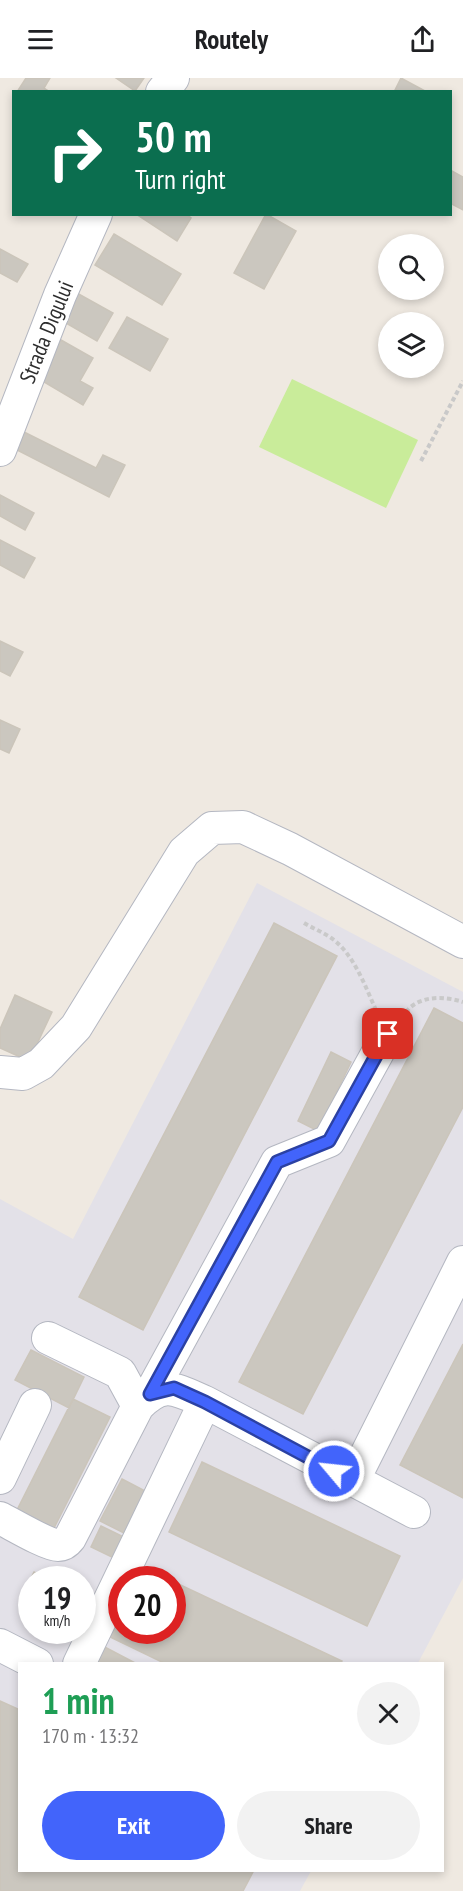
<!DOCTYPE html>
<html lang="en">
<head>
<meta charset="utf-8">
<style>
	body { margin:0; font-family:"PT Sans Narrow",sans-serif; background:#f2f2f2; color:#202124; height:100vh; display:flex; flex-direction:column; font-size:22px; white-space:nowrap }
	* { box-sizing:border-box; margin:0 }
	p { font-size:20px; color:#757577 }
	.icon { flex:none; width:33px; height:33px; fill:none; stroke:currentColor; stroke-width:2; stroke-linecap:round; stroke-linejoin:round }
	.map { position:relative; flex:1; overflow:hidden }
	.side { position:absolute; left:18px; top:1584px; width:426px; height:210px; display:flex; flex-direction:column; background:#fff; border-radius:0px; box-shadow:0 3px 9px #0003 }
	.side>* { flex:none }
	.top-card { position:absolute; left:12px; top:12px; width:440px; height:126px; border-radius:0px; box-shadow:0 3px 9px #0003; background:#0b6e4f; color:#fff; overflow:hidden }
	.tools { position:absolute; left:378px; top:156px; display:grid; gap:12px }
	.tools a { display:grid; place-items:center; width:66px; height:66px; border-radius:50%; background:#fff; box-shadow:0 3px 9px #0003; font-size:30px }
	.speed { position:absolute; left:18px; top:1488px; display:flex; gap:12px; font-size:30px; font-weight:700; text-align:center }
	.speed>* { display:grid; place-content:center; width:78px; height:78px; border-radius:50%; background:#fff; box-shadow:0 3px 9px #0003; line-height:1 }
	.speed small { font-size:15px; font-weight:400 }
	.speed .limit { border:9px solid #d22; background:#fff; color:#111 }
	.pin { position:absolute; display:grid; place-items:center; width:51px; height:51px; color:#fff; margin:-26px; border-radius:12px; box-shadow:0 3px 9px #0006 }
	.me { position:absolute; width:66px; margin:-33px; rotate:298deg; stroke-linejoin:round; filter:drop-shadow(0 0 4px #0008) }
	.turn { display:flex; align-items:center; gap:21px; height:126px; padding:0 24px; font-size:27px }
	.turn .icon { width:78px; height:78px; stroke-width:2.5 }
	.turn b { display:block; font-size:42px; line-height:51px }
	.round { display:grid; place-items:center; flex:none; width:63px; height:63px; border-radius:32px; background:#f2f2f2 }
	.head { display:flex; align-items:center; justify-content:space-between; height:102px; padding:0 24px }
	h1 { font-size:36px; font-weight:600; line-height:45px; color:#1e9e55 }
	.cta { display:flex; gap:12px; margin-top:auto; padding:12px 24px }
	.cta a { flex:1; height:69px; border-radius:36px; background:#4264fb; color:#fff; font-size:24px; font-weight:600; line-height:69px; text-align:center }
	.cta a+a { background:#f2f2f2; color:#202124 }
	header { display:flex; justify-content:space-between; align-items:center; height:78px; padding:0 24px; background:#fff; font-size:27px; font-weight:600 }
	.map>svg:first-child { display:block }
</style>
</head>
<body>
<header><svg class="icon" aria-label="menu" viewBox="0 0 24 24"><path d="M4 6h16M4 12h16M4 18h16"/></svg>Routely<svg class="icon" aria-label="share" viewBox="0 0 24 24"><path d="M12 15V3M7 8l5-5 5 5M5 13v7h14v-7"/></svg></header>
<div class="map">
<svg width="463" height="1813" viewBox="0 0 463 1813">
	<rect width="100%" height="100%" fill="#efe9e1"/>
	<path fill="#e3e1e8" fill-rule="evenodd" d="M257,805L463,914V1500L418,1585L20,1586V1792L311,1793L300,1813H0V1121L73,1161ZM32,1502H82V1552H32ZM122,1502H172V1552H122Z"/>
	<path fill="#c9ec9a" d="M292,301L418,362L386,430L259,369Z"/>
	<path fill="#cbc7bf" stroke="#cbc5ba" stroke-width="1.5" d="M26,0H50L44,10L50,14H17Z
		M116,0H144L135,13Z
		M401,0L425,13L424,14H394Z
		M450,92L463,99V132L450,125Z
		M136,136H186L191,140L177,163Z
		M266,136L296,153L264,211L234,195Z
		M114,156L181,196L162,227L95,187Z
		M0,171L28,186L17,204L0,195Z
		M75,214L113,235L97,263L59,241Z
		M127,239L168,261L150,293L109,270Z
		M61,262L93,280L80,303L93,310L83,327L39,301Z
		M24,354L96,390L103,377L125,387L109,419L15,371Z
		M0,417L34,435L25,452L0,438Z
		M0,462L35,480L24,500L0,487Z
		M0,563L23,574L10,598L0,593Z
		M0,642L20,651L9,675L0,671Z
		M274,845L337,878L143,1252L79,1219Z
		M15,917L52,934L29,983L0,970V951Z
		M434,930L463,945V1029L303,1336L239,1304Z
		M331,974L351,984L318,1053L298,1043Z
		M463,1266V1420L400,1387Z
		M31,1272L84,1299L69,1330L15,1302Z
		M73,1321L110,1339L51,1456L14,1438Z
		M202,1384L400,1478L367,1548L169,1454Z
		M122,1401L151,1416L130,1458L100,1443Z
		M101,1448L128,1461L118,1482L91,1469Z
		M143,1490L169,1502H138Z
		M34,1494L48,1502H32V1521L23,1516Z
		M172,1503L342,1583L340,1586H166L110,1559L122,1536V1552H172Z
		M97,1565L137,1586H86Z
		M0,1623L20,1632V1792H254L243,1813H0Z"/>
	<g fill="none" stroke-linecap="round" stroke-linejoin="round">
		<g stroke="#b4b7c1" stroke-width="34">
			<path id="minor" d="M162,14L173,0
				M0,372L60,217L96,136
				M0,994L23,996L41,986L76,949L184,774L212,750L243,749L290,771L463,864
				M48,1260L120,1295L138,1328
				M150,1316L277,1084L329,1063L388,956
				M0,1400L35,1327
				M353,1403L463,1184
				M0,1440C12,1446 47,1467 58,1467C64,1467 67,1464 70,1460L138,1328C164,1302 175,1311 205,1324L414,1434
				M0,1567L37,1586
				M79,1586L205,1324"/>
		</g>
		<path stroke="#c9c9c9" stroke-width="4" stroke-dasharray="4.5 3" stroke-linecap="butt" d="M421,383L463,303
			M304,845C314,851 325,855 334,862C355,879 365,908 376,932
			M406,934C419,917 445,918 463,924"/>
		<use href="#minor" stroke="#fff" stroke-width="32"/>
	</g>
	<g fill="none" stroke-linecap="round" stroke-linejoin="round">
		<g stroke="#2b41a3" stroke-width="15">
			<path id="route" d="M334,1393L205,1324L174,1310L150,1316L277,1084L329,1063L388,956"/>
		</g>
		<use href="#route" stroke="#4264fb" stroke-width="10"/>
	</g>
	<g text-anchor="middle" stroke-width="6" stroke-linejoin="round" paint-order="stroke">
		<g font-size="22" fill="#2e2e2e" stroke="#fff">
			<text transform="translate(46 254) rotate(-68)" y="8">Strada Digului</text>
		</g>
	</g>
</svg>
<div class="tools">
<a><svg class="icon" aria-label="search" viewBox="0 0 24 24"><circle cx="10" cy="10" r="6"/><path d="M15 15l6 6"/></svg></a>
<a><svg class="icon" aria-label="layers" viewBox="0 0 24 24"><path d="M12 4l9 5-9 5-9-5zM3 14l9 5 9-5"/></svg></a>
</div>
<div class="speed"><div>19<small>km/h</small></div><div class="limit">20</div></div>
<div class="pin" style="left:388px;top:956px;background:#d93025"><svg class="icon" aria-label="arrive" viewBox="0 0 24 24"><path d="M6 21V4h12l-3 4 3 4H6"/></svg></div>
<svg class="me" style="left:334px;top:1393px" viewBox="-20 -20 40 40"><circle r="17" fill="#4264fb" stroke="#fff" stroke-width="3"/><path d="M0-11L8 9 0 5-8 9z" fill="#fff"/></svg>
<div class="top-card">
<div class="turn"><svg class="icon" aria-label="right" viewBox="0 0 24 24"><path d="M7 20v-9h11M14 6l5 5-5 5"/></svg><div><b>50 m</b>Turn right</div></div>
</div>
<section class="side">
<div class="head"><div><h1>1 min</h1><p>170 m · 13:32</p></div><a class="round"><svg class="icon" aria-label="close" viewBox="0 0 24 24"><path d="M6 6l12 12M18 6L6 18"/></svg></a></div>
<div class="cta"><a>Exit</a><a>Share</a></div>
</section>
</div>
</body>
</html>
